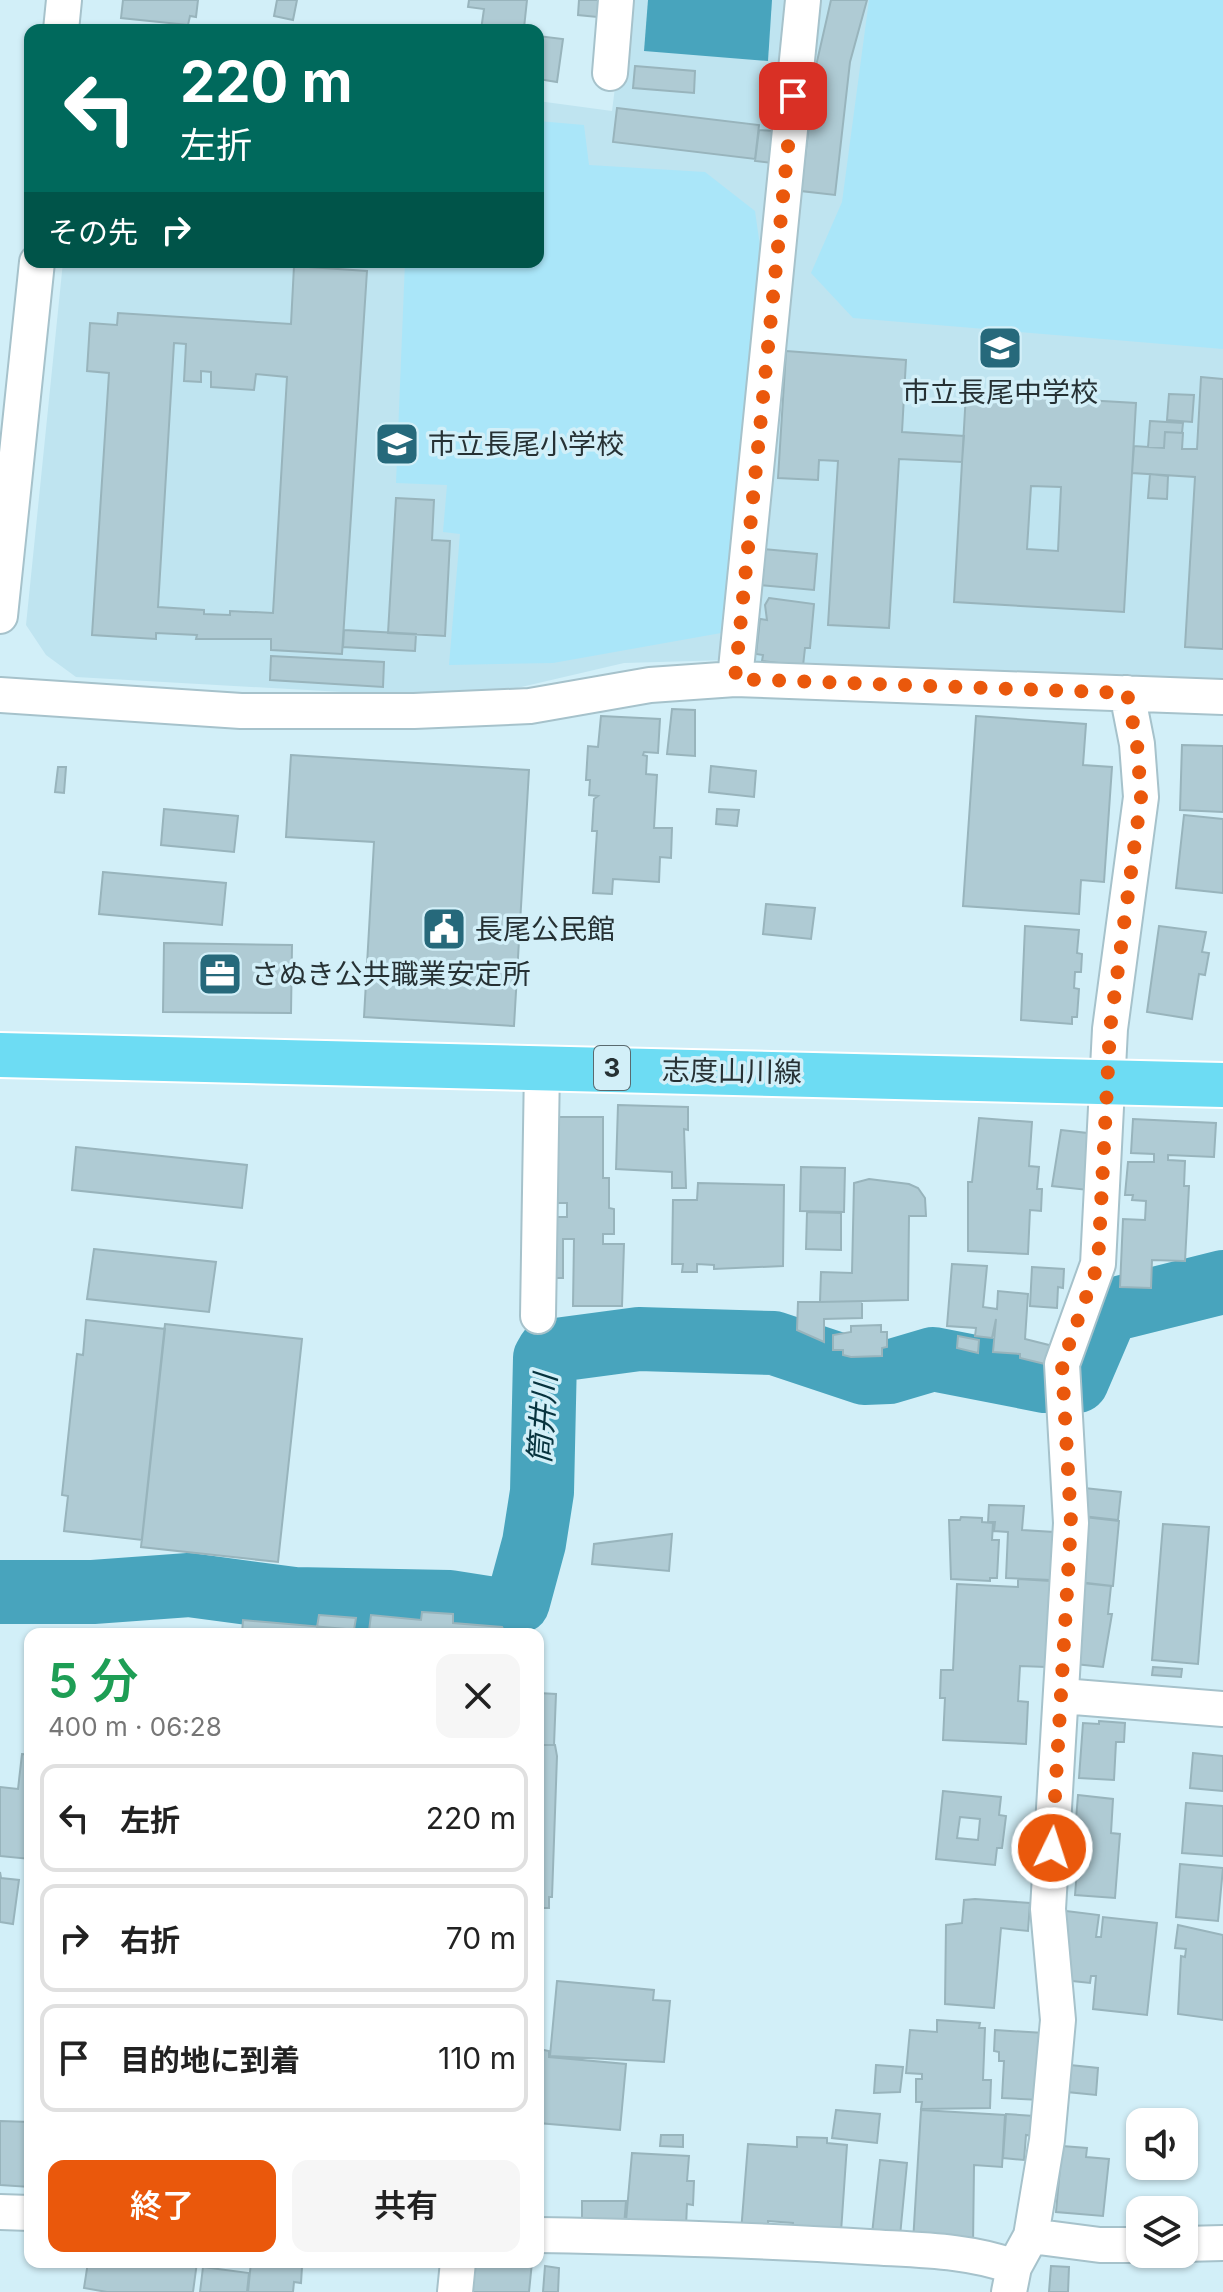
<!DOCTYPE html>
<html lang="ja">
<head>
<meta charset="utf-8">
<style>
	body { margin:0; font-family:Inter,"Noto Sans JP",sans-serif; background:#f6f6f6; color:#222; height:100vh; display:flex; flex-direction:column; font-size:30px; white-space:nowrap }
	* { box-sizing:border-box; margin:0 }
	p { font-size:26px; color:#767676 }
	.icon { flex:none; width:44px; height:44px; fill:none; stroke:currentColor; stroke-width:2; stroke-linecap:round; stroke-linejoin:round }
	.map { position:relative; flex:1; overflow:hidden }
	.side { position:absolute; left:24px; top:1628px; width:520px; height:640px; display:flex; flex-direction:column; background:#fff; border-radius:16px; box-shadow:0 2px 6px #0004 }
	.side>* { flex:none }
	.banner { position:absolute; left:24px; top:24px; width:520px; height:244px; border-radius:16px; box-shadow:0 2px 6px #0004; background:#00695c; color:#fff; overflow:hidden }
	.buttons { position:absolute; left:1126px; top:2108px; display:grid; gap:16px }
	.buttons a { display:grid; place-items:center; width:72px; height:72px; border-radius:16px; background:#fff; box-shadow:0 2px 6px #0004; font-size:40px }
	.pin { position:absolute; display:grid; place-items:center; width:68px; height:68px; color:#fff; margin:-34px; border-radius:16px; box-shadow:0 4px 12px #0006 }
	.me { position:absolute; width:88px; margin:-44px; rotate:4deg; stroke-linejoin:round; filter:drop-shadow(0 0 6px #0008) }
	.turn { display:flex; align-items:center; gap:28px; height:168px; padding:0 24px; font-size:36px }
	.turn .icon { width:104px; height:104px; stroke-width:2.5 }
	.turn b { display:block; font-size:56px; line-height:68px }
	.then { display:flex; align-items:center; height:76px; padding:0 24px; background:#0003; gap:16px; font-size:30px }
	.round { display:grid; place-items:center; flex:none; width:84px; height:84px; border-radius:16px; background:#f6f6f6 }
	.head { display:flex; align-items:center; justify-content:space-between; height:136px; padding:0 24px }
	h1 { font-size:48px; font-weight:600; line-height:60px; color:#1e9e55 }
	.primary-button { display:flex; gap:16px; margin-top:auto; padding:16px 24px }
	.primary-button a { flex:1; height:92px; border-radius:16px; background:#ea580c; color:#fff; font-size:32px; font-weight:600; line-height:92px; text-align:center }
	.primary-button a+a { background:#f6f6f6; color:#222 }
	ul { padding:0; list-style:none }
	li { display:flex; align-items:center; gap:24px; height:108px; margin:0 16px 12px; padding:0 8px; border:4px solid #e0e0e0; border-radius:16px }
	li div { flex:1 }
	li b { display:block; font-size:30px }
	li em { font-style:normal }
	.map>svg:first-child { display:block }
</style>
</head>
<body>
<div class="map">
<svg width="1223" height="2292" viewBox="0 0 1223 2292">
	<rect width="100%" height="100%" fill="#d2eff8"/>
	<path fill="#bfe4f0" d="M626,0H792L728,660L624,663L517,688L396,695L76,677L46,655L26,625L63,262H538V101L612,111Z
		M816,0H1223V681L748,661Z"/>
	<path fill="#aae6f9" d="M869,0H1223V349L853,318L811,273L842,202Z
		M538,121L584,125L589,165L705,172L755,211L761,253L721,633L553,663L449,665L460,534L443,532L447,485L396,483L405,262H538Z"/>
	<path fill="#48a4bd" d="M648,0H772L768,61L644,51Z"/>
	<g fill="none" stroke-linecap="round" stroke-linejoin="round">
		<path stroke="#48a4bd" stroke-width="64" d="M0,1592H93L189,1585L294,1599L450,1602L501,1610L518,1602L534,1543L542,1492L545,1358L549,1351L639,1339L774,1343L864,1373L889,1372L933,1359L1045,1381H1077L1107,1311L1223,1282"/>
	</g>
	<path fill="#afcbd4" stroke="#98b4bc" stroke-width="2" fill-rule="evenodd" d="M123,0H198L196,17L190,16L188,25L121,18Z
		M277,0H297L293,20L274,16Z
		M469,0H527L524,28L534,30H469H481L484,9L468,7Z
		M579,0H599L597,17L578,15Z
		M831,0H867L850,62L835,195L801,191L816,66Z
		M538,36L563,39L557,82L538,79Z
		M635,66L695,71L694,93L633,88Z
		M617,108L759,125L755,159L613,142Z
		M759,130L777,131L772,163L755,161Z
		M294,266L367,271L342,654L271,650V639H196L197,635L156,633V639L92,635L109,373L87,371L90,323L117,325L118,313L291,324ZM174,343L186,344L184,381L201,382V371L211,372V387L254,390L256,374L287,377L273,613L230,611V615L204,614V610L158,607Z
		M786,351L906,360L902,432L964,436L962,462L899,459L889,628L828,625L838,461L819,460L818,480L778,478Z
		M1201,377L1223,379V649L1185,647L1195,477L1132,473L1134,446L1164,448L1165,432L1183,433L1182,449H1197Z
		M966,393L1136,403L1124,612L954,602ZM1031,486L1061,487L1058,551L1027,549Z
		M1169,394L1194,395L1192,422L1167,420Z
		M1150,421L1183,423L1182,433L1165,432L1164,448L1148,447Z
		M1150,474L1168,476L1167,499L1148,498Z
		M396,498L434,500L432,540L450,541L445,636L388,633Z
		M763,549L817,554L814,590L760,585Z
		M769,598L814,604L810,648H805L803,666L762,661L763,655L756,654L760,619L767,620L765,605Z
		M344,630L416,634L415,651L343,647Z
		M271,656L384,662L383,687L270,680Z
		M672,709L695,710V756L667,754Z
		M601,716L660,719L658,753L644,752L643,755L647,756L646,774L657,775L654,828H672L671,858L660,857L659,882L613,879L612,894L593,893L597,831H592L594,799L598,796L589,795L590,780H586L588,746L598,747Z
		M976,716L1086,724L1083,765L1112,767L1104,882L1081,880L1079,914L963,906Z
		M1182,745L1223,746V812L1180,810Z
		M291,755L529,770L514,1026L364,1017L374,842L286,837Z
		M711,766L756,771L754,797L709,792Z
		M58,767H66L64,793L55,792Z
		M164,809L238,816L234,852L161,845Z
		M717,809L739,810L737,826L716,824Z
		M1184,815L1223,819V893L1176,888Z
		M103,872L226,883L222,925L99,914Z
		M766,904L815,908L811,939L763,934Z
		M1025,926L1079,930L1077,953L1082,954L1081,972H1075L1074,988L1079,989L1077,1017H1072V1024L1021,1020Z
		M1159,926L1206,932L1202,952L1209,953L1205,975L1199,974L1192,1019L1147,1012Z
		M164,943L292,945L291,1013L163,1012Z
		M618,1105L688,1107V1130L684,1129L686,1188H672V1172L616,1169Z
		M543,1117H603V1178H609V1208L614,1209V1234H603V1244H624L622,1306H573L574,1239H563V1278H534V1217H567V1203H547Z
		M979,1118L1032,1122L1029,1166L1039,1167L1037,1189H1042L1041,1211L1030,1210L1028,1254L968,1251V1182H972Z
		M1133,1119L1216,1123L1214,1157L1168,1155V1160L1185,1161L1184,1186H1189L1185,1261L1152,1260L1151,1288L1120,1287L1123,1219L1145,1220L1146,1201L1132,1200L1133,1195H1125L1128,1162H1154V1154L1131,1153Z
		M1061,1130L1096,1134L1088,1190L1052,1186Z
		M76,1147L247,1165L242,1208L72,1190Z
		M801,1167L845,1168L844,1212L800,1211Z
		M869,1179L909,1184L918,1188L925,1198L926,1216H909L908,1300L820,1302L821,1272L852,1273L854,1183Z
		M698,1183L784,1185L783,1266L714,1269V1265L697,1264V1272H682L683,1264H672L673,1200H697Z
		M807,1212L841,1213V1250L806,1249Z
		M94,1249L216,1262L209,1312L87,1299Z
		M952,1264L987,1266L983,1307L997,1309L998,1291L1028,1294L1025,1339L1053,1346L1045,1364L1020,1358V1354L993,1352L996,1319L992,1338L975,1336L976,1328L947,1326Z
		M1032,1267L1064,1269L1063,1288L1058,1287L1057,1308L1030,1306Z
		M798,1302H862V1318L824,1319V1342L797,1330Z
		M86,1320L165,1329L142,1540L64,1531L68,1496L62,1495L77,1354L83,1355Z
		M165,1324L302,1339L278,1562L141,1547Z
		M881,1325V1332H887V1347L882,1348V1356L851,1357L843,1355V1350H833V1335L851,1332V1326Z
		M958,1336L979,1340L978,1353L957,1348Z
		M1084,1488L1121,1492L1118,1520L1082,1516Z
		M989,1505L1024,1506L1022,1530L1054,1532L1051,1580L1006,1578L1008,1532L994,1531L995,1522H988Z
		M961,1517L982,1518V1522L993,1523L992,1540H999L997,1578H990V1581L951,1579L949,1520H960Z
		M1084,1517L1119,1521L1113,1586L1078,1582Z
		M1163,1524L1209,1527L1198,1664L1152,1660Z
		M672,1534L669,1571L592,1564L594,1544Z
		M1018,1579L1051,1581L1046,1667L1020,1666L1018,1701L1028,1702L1026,1744L943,1740L945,1698H940L941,1670H953L957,1584L1018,1587Z
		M1082,1583L1111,1586L1108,1614H1112L1103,1667L1075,1664Z
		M422,1612L453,1614V1623L502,1627L506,1634H242L243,1620L369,1631L371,1615L421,1620Z
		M319,1615L356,1618L354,1630L317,1627Z
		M1153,1667L1182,1669L1181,1677L1152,1675Z
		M538,1693L556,1694L554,1745H539Z
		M1099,1721L1125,1723L1124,1742H1116L1114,1780L1079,1778L1083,1723L1099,1724Z
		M541,1745H555L557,1756L552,1897H549V1908H538Z
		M1193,1753L1223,1756V1791L1190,1788Z
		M22,1754L30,1755V1859L0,1856V1787L18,1789Z
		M943,1791L1001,1797L999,1815L1006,1816L1002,1848H997L995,1865L936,1859ZM960,1817L980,1819L978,1840L957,1838Z
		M1078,1795L1113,1799L1111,1833L1120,1834L1115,1898L1075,1895L1080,1832H1075Z
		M1186,1803L1223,1806V1856L1182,1853Z
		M1180,1864L1223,1868L1218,1921L1176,1917Z
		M0,1872L1,1878L19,1880L13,1924L0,1922Z
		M975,1899L1030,1903L1028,1931L1001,1928L994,2008L945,2004L946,1925L962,1923L964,1900Z
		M1066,1911L1099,1915L1096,1937H1101L1103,1917L1157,1923L1147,2015L1093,2009L1096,1976H1091L1090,1983L1063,1980L1061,1961Z
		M1178,1925L1223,1935V2020L1178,2014L1181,1956L1185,1957L1186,1949L1175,1948Z
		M557,1981L654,1990L653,2000L670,2001L664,2062L550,2056Z
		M937,2020L980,2023L979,2028H985L983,2080H991L990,2108L921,2109L922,2102H916V2079H922V2074L906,2073L910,2030L937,2032Z
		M995,2030L1044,2033L1040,2100L1002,2098L1004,2061H999V2052L994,2051Z
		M539,2049L549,2051V2057L626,2064L620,2130L538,2123Z
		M876,2065L903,2067L900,2092L874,2093Z
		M1070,2065L1098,2068L1096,2095L1067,2092Z
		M836,2110L880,2114L877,2143L832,2138Z
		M921,2110L1005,2115L1002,2167L974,2165L973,2246L913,2242Z
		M1006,2114L1034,2116L1033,2136L1026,2135L1024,2160L1003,2158Z
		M0,2121L30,2122V2187L0,2185Z
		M661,2135H683V2147L660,2146Z
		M797,2137L827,2138V2143L847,2145L841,2232H793V2223L768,2221V2233L741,2232L748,2144L797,2147Z
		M1062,2146L1087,2148L1086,2157L1109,2159L1103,2216L1056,2212Z
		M632,2153L689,2156L687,2181H694L693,2205L687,2204L686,2227L626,2221Z
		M880,2160L907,2163L900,2236L872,2234Z
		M582,2201H626L624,2226H582Z
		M88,2262H197L193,2292H107L84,2288Z
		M251,2262H297L296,2267H302L301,2283L294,2282L293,2292H248Z
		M471,2262H532L529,2292H470Z
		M545,2266L559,2268L558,2292H543Z
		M1051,2266L1069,2267L1068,2292H1049Z
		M203,2267L249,2273L247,2292H200Z"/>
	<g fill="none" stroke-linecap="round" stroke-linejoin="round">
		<g stroke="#a6c2cb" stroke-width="38">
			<path id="minor" d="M61,30L64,0
				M610,73L616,0
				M0,616L37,262
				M735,679L803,0
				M0,695L241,711H414L530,706L650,685L735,679L1223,697
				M538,1316L542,1067
				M1062,1696L1223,1709
				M0,2212L30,2213
				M538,2235C648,2237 759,2240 869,2247C916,2250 970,2250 1014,2267
				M1031,2236L1100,2245H1140
				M1184,2244L1223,2243
				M455,2292L458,2262
				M1009,2292L1014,2267L1031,2236L1047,2140L1058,2020L1048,1909L1071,1523L1062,1364L1098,1264L1110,1029L1141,797L1137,744L1127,693"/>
		</g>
		<g stroke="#fff" stroke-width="48">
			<path id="major" d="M0,1055L1223,1085"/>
		</g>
		<use href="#minor" stroke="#fff" stroke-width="34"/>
		<use href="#major" stroke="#6ddcf3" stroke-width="44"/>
	</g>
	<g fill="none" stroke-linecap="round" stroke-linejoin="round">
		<path stroke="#ea580c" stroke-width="14" stroke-dasharray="0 25.2" d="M793,96L735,679L1127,693L1137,744L1141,797L1110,1029L1098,1264L1062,1364L1071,1523L1052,1848"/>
	</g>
	<defs>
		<g id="school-square" transform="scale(2.3)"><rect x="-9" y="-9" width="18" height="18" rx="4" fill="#26697b" stroke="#d2eff8"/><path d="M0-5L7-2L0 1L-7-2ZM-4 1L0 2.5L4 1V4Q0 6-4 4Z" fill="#fff"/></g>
		<g id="civic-square" transform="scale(2.3)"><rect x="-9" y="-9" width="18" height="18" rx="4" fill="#26697b" stroke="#d2eff8"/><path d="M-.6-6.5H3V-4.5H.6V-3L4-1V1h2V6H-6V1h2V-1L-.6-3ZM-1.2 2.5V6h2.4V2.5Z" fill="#fff"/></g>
		<g id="office-square" transform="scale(2.3)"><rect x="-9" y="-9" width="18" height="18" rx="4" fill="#26697b" stroke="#d2eff8"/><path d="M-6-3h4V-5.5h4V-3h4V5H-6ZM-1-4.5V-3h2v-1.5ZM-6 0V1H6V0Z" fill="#fff"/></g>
	</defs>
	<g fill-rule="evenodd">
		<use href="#school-square" x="1000" y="348"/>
		<use href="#school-square" x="397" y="444"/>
		<use href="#civic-square" x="444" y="929"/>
		<use href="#office-square" x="220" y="974"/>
	</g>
	<g text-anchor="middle" stroke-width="7" stroke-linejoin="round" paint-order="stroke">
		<rect fill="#d2eff8" stroke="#5a6a6f" stroke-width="2" x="594" y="1046" width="36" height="44" rx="6"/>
		<g font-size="26" font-weight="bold" fill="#263134">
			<text x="612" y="1077">3</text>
		</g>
		<g font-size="28" fill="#263134" stroke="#d2eff8" text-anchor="start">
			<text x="1000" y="402" text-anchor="middle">市立長尾中学校</text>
			<text x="428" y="454">市立長尾小学校</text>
			<text x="475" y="939">長尾公民館</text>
			<text x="251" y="984">さぬき公共職業安定所</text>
		</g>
		<g font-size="28" fill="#263134" stroke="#d2eff8">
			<text transform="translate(732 1071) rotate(1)" y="10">志度山川線</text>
		</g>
		<g font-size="30" font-style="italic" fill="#07333e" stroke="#d2eff8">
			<text transform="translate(543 1419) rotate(-86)" y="10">筒井川</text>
		</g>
	</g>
</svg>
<div class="buttons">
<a><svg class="icon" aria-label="sound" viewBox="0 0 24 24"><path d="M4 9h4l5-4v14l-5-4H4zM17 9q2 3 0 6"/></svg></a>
<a><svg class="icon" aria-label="layers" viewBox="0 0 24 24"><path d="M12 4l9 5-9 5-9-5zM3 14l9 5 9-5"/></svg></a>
</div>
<div class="pin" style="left:793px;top:96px;background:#d93025"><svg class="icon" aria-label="arrive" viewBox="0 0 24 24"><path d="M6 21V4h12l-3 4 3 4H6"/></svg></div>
<svg class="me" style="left:1052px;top:1848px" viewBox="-20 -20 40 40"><circle r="17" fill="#ea580c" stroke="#fff" stroke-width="3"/><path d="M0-11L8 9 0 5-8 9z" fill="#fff"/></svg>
<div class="banner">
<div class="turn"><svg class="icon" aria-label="left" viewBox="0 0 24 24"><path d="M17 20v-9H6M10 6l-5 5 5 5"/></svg><div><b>220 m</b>左折</div></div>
<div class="then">その先<svg class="icon" aria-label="right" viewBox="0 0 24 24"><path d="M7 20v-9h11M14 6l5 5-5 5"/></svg></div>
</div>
<section class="side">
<div class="head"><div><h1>5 分</h1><p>400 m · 06:28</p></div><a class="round"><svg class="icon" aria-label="close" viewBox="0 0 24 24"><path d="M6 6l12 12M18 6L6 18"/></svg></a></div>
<ul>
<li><svg class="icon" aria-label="left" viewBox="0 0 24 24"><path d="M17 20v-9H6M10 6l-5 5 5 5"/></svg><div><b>左折</b></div><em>220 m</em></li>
<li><svg class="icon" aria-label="right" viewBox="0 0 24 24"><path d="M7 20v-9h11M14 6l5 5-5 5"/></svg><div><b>右折</b></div><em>70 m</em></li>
<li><svg class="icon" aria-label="arrive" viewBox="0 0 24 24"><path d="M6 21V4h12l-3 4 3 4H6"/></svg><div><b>目的地に到着</b></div><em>110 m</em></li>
</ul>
<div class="primary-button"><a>終了</a><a>共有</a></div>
</section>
</div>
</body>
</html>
